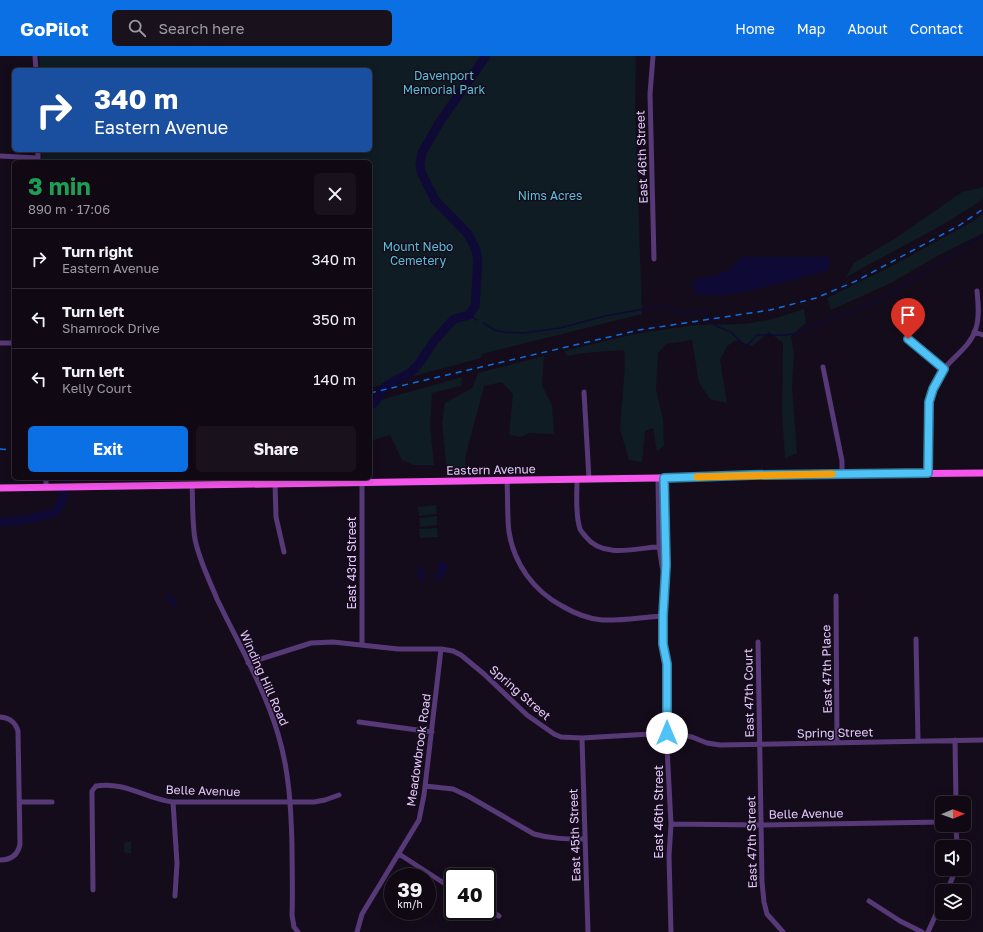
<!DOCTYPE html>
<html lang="en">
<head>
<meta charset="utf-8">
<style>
	body { margin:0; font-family:"Golos Text",sans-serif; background:#19121d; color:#f1f3f6; height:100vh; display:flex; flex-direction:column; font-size:15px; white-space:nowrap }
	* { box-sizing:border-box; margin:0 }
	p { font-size:13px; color:#9c9aa0 }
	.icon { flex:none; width:22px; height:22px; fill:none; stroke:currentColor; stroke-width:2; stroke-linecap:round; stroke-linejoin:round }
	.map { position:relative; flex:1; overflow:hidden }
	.panel { position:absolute; left:12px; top:104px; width:360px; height:320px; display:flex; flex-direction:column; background:#100914; border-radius:6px; box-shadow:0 2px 10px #0003,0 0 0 1px #302a34 }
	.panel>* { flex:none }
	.hud { position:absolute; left:12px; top:12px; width:360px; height:84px; border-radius:6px; box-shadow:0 2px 10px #0003,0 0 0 1px #302a34; background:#1a4fa0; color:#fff; overflow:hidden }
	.needle { width:26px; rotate:89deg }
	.tools { position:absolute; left:935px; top:740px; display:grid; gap:8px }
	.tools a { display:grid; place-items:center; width:36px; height:36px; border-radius:6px; background:#100914; box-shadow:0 2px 10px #0003,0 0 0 1px #302a34; font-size:20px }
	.speed { position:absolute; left:384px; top:812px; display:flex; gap:8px; font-size:20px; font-weight:700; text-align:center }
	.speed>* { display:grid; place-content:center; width:52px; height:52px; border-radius:50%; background:#100914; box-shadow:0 2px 10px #0003,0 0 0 1px #302a34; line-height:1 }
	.speed small { font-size:10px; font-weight:400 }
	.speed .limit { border:2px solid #111; border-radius:6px; background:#fff; color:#111 }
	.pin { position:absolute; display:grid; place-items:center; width:34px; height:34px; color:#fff; margin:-41px -17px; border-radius:50% 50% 50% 0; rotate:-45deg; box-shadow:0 0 4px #0007 }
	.pin .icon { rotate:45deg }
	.me { position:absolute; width:44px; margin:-22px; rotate:0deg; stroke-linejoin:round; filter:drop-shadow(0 0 3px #0008) }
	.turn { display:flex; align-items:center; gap:14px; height:84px; padding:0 16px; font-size:18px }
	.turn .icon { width:52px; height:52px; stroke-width:2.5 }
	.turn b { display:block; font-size:28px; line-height:34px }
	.round { display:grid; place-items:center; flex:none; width:42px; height:42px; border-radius:6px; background:#19121d }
	.summary { display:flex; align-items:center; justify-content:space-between; height:68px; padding:0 16px }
	h1 { font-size:24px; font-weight:700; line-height:30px; color:#1e9e55 }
	.primary-button { display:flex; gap:8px; margin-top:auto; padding:8px 16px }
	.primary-button a { flex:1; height:46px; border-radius:6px; background:#0c70e5; color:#fff; font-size:16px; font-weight:700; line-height:46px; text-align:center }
	.primary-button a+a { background:#19121d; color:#f1f3f6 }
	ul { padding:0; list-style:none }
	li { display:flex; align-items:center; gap:12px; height:60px; padding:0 16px; border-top:1px solid #302a34 }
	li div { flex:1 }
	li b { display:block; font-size:15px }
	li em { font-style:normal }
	header { display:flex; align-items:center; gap:24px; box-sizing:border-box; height:56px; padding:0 20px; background:#0c70e5; color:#fff }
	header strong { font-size:19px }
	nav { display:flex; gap:22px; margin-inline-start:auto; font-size:14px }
	.search { width:280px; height:36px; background:#19121d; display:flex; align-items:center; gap:10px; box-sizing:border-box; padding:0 14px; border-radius:6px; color:#9c9aa0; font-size:15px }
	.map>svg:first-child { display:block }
</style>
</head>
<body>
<header>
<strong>GoPilot</strong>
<div class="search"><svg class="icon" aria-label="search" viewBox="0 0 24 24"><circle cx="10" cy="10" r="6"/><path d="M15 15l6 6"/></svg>Search here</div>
<nav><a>Home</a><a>Map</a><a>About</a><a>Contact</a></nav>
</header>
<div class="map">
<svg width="983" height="876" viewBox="0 0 983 876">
	<rect width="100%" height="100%" fill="#150c1b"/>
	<path fill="#0f1c24" d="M39,0H636L635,50L642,258L482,298L481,302L370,332V106H42L41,94H370V14H40Z
		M983,131V143C940,173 892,195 846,221L854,207L896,182L962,136Z
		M983,158V177L939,199L891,227L831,254L827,242L890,211L972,166Z
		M804,253L806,267L791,280L794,298L792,331L797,397L785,402L782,358L783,287L769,276L752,290L736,284L727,290L720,304L727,347L710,343L699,327L692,284L666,288L658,297L656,333L663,364L664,390L657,395L653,372L645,375L642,406L629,404L620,373L625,309L624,294L584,297L567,300L564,295L635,278L695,269L745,268L773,263Z
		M544,300L542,329L552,350L554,378L529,377L521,381L509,379L513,338L502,326L484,330L465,402L466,415L447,416L442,367L445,347L472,332L478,317Z
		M462,321L461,330L432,337L430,370L434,409H414L402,404L390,379L370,385V347Z
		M436,449L437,458L419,460L418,451Z
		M437,460V469L420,471L419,462Z
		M437,472L438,481L420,482L419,473Z
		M126,786H131V797H127L124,796V788Z"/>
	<path fill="#0e0a35" d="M742,201H829L830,209L827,215C802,221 714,249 694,236L693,228L695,223C719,220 726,218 742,201Z
		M440,505L449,510L440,525L434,521L440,511L437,510Z
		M417,513H425L423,524H419Z
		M169,537L176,546V553L165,540Z"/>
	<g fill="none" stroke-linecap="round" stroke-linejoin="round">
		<path stroke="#0e0a35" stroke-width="1.5" d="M469,259L477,264
			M483,267L495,274L503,276L523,277L560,272L605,260L661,250L671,251L674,252L677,257L707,254C709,258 709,263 712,266C717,273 725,272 732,277C736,281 740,285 744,289L749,288L757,279C769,279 782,280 794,278C802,276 808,270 816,268C835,261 855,257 873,247C912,227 946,201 983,180"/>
		<path stroke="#0e0a35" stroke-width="9" d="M370,350L375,346L385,331L396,324L410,317L418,309L435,284L451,266L454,263L469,259L475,250L478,204L476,194L468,178L435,144L421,116L420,108L422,97L439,67L486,0
			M0,466C19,466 36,462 54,457L62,445L66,422"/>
		<path stroke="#573977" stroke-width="5" d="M35,0L36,14
			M653,0L650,38L654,203
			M38,94V106
			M0,100L38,102
			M974,276L983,279
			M908,283L944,313
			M0,287H14
			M823,311L842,405V418
			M584,336L589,423
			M928,417C929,396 925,349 933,332C936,326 940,318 944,313C955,299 971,290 976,272C980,260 978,247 977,235
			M46,422V431
			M658,422L659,490L662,510L664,516
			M664,422L666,509L663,560V588L667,608V691L671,768L669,800L671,876
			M577,424C577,439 575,458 580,473C581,476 584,478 586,481C604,504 640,491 665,490
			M507,425C508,442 507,460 509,476C514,508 534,535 562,550C574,557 588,563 602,564C621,565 643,561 663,560
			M275,427L276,461L284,496
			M192,429C193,446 192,466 195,483C199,504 209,523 217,543C238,587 264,631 278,678C289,714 291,751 292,789C292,812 293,835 292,859L294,871L298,876
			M836,540L837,686
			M916,583L918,685
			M758,586L762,826L764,846L767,858L783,876
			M362,589V426
			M248,607L311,587L333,586L398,593H441L453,595L461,599L484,618L527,659L554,678L561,681L582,682L667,677L692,681L707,687L720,689L983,684
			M0,661C10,662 15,666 18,675L20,788C18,799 11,804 0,804
			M359,666L432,676
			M582,682L588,876
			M955,684L956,747
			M425,730L453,733L468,740L534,778C551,783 567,783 585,783
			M20,746H52
			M173,746L177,807L175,840
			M671,768L761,769L942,766
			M956,769L957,791
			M399,798L453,833
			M93,834L92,739V735L96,730C124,725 147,743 173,746H314L325,744L339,739
			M947,835L956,813
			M869,845L900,865L922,876
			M487,853L499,860
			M357,876L362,858L419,764L424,739L441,593
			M928,876L942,845"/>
		<path stroke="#f655ec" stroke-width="7" d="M0,432L658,422L752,419L983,417"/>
		<path stroke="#0c70e5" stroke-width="1.5" stroke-dasharray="6 5" stroke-linecap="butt" d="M370,337L639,274L770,254L816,242L856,225L960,169L983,153
			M0,393L14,394"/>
	</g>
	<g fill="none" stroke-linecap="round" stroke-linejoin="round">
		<g stroke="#337fa1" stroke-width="10">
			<path id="route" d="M667,677V608L663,588V560L666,509L664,422L752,419L928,417L929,346L933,333L944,313L908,283"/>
		</g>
		<use href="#route" stroke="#4fc3f7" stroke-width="7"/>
		<path stroke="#f59e0b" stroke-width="7" d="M697,421L832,418"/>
	</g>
	<g text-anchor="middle" stroke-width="3" stroke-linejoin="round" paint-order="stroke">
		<g font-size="12" fill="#5abfd7" stroke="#150c1b">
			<text x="444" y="24">Davenport<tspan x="444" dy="14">Memorial Park</tspan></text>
			<text x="550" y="144">Nims Acres</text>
			<text x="418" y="195">Mount Nebo<tspan x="418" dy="14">Cemetery</tspan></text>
		</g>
		<g font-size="12" fill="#e5c8fc" stroke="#150c1b">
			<text transform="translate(642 101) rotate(-92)" y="4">East 46th Street</text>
			<text transform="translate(491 414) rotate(-1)" y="4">Eastern Avenue</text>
			<text transform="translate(352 507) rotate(-90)" y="4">East 43rd Street</text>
			<text transform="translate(827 613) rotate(-91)" y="4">East 47th Place</text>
			<text transform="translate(264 622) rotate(66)" y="4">Winding Hill Road</text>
			<text transform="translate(520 637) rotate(41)" y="4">Spring Street</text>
			<text transform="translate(749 637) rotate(-91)" y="4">East 47th Court</text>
			<text transform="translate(835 677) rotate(-1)" y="4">Spring Street</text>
			<text transform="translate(419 694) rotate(-82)" y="4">Meadowbrook Road</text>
			<text transform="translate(203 735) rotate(2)" y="4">Belle Avenue</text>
			<text transform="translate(659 756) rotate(-90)" y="4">East 46th Street</text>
			<text transform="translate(806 758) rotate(-1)" y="4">Belle Avenue</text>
			<text transform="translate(575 779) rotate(-92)" y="4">East 45th Street</text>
			<text transform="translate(752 786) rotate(-91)" y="4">East 47th Street</text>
		</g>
	</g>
</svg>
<div class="tools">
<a><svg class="needle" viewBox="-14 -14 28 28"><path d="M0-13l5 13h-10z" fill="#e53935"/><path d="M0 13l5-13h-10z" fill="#9c9aa0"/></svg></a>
<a><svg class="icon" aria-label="sound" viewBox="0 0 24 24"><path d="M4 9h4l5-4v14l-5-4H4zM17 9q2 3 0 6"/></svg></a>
<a><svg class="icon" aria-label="layers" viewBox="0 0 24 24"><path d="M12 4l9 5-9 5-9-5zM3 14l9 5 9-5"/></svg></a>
</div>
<div class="speed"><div>39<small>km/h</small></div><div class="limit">40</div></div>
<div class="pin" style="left:908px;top:283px;background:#d93025"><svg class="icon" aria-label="arrive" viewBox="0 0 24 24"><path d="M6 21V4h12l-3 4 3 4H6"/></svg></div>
<svg class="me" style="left:667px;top:677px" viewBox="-20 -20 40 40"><circle r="19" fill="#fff"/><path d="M0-13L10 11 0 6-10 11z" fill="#4fc3f7"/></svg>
<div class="hud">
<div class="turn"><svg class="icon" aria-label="right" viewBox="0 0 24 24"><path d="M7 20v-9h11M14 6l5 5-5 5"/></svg><div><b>340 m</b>Eastern Avenue</div></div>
</div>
<section class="panel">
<div class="summary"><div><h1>3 min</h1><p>890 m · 17:06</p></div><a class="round"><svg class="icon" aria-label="close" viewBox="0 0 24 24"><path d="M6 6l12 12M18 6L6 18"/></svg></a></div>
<ul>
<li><svg class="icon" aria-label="right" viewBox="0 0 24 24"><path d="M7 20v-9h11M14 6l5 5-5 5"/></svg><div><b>Turn right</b><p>Eastern Avenue</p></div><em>340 m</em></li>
<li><svg class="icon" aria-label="left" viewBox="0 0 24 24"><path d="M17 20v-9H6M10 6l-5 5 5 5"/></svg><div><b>Turn left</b><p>Shamrock Drive</p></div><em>350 m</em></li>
<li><svg class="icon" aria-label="left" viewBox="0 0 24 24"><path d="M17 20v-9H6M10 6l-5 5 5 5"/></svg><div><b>Turn left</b><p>Kelly Court</p></div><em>140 m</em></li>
</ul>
<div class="primary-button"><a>Exit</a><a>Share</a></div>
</section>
</div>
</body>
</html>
